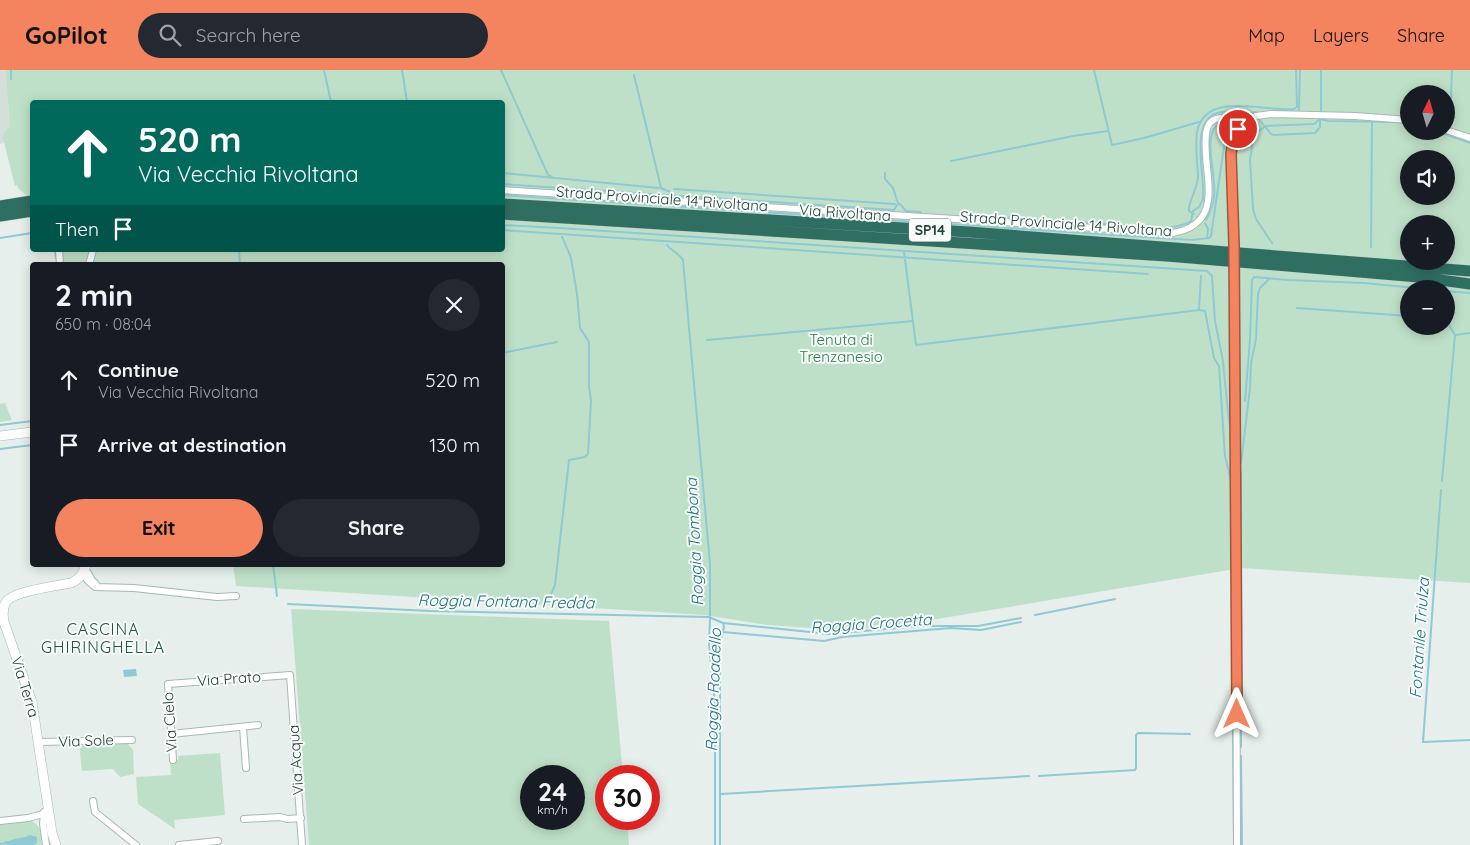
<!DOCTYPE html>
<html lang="en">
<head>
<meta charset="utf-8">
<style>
	body { margin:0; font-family:Quicksand,sans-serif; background:#242831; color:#f1f3f6; height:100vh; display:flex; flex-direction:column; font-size:19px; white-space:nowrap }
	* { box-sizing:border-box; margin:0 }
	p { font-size:16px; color:#9ea1a6 }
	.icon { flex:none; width:28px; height:28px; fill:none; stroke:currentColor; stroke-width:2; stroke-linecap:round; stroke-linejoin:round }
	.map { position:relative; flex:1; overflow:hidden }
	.sheet { position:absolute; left:30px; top:192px; width:475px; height:305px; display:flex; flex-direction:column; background:#171b24; border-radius:5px; box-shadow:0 2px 12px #0003 }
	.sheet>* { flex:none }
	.top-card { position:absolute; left:30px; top:30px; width:475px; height:152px; border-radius:5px; box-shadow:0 2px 12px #0003; background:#00695c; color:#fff; overflow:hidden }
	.needle { width:32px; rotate:5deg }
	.buttons { position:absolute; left:1400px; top:15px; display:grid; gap:10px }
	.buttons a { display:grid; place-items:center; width:55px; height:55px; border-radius:50%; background:#171b24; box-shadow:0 2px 12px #0003; font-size:25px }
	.speed { position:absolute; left:520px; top:695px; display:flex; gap:10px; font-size:25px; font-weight:700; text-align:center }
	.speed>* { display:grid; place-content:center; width:65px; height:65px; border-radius:50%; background:#171b24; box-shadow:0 2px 12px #0003; line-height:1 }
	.speed small { font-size:12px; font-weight:400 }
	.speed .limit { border:8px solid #d22; background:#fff; color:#111 }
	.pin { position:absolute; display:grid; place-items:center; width:42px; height:42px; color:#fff; margin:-21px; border:2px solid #fff; border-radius:50%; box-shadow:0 1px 5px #0007 }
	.me { position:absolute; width:55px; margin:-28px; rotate:0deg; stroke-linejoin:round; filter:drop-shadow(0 0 4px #0008) }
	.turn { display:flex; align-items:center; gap:18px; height:105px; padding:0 25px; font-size:22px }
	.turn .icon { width:65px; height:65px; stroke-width:2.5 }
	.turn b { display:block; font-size:35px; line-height:42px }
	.then { display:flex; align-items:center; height:48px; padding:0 25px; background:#0003; gap:10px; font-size:19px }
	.round { display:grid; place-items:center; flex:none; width:52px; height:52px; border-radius:26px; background:#242831 }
	.summary { display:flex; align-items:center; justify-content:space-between; height:85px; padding:0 25px }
	h1 { font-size:30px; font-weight:700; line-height:38px }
	.primary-button { display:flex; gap:10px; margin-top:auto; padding:10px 25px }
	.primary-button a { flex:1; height:58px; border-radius:30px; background:#f4845f; color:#111; font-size:20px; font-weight:700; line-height:58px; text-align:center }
	.primary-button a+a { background:#242831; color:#f1f3f6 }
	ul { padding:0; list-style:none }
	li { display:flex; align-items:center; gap:15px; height:65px; padding:0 25px }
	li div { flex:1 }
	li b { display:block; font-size:19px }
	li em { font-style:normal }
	header { display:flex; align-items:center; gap:30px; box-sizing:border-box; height:70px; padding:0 25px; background:#f4845f; color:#111 }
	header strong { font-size:24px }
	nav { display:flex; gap:28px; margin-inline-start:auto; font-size:18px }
	.search { width:350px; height:45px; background:#242831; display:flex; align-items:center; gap:12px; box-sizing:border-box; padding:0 18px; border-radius:28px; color:#9ea1a6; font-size:19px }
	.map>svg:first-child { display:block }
</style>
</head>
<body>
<header>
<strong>GoPilot</strong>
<div class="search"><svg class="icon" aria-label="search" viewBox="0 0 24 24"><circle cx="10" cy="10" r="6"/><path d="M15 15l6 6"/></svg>Search here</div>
<nav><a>Map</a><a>Layers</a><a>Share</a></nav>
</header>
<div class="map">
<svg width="1470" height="775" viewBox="0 0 1470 775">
	<rect width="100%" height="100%" fill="#e6efeb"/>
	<path fill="#d4dfda" d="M0,0H8L14,70L0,74Z"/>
	<path fill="#bfe0c8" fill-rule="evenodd" d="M6,0H1470V513L1241,498L895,556L844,560L811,558L768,555L704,545L236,516L233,495H502V195H62L61,180H502V32H32V130L18,118L17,115L15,116L3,68L5,61L10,56ZM1409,24H1446V61H1409ZM1409,89H1446V126H1409ZM1409,154H1446V191H1409ZM1409,219H1446V256H1409Z
		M5,333L12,350L0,352V334Z
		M291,539L609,551L623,706H606V749H627L629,775H309ZM574,706V749H531V706Z
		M126,672L133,680L134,704L120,707L113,699L82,701L79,674Z
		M220,683L225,745L174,750L175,759L138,734L136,707L171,705L170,690H178V686Z
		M28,749C42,756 41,761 42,775H0V752Z"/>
	<path fill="#8ec9d4" d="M136,599L137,606L124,607L123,600Z
		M30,765L37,767V773L34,775H7L5,771H10C16,767 23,769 30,765Z"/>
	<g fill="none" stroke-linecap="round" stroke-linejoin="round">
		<path stroke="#8ec9d4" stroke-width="2" d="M11,0V9
			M324,0L331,32
			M402,0L407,32
			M501,0L548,105L552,107
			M1094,0L1112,75L1144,68L1199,52
			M634,5L661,118L670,122
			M1299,40L1300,0
			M1321,42V0
			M1259,49L1271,64L1274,65L1315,63L1320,57V49
			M1320,49L1328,51L1395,52
			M1402,52L1409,54
			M1450,55L1452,0
			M1436,61L1470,73
			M951,91L1073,66L1108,61
			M502,103L659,118
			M885,103V109L893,118L898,133
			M502,114L894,140L897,135L900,134L906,141L921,142
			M674,119L895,134
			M502,125L1192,170L1209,168L1211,166L1224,77L1228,60L1227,55L1223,53L1216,56C1203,70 1217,108 1214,127C1213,135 1210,143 1206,150
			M1194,144L1189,141C1187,133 1199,118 1198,104C1197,91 1195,75 1197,62C1205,20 1265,42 1294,39L1297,37V35L1296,0
			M986,146L1164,158C1174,157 1183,156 1191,151L1193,141L1199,137L1203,129C1206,106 1187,48 1221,42C1228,41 1234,44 1241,44C1246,44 1251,43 1256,42
			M1205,153L1208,159L1207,168
			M502,155L559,158L1207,201L1212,206L1215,251L1223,291L1228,343L1230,355
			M502,160L1148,204
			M0,168L32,163
			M1272,173L1256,149L1253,139L1250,90L1253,71L1259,61L1266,56L1314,54L1320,49
			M667,175C671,181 679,183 683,190L710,494V549L709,573L715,635V775
			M1371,177L1372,51
			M55,180L56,188
			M239,180L240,195
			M904,182L916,275L1199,240L1205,241L1214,288L1219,296L1225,386L1231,410L1232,545
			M1446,221L1470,223
			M1297,238L1409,246
			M1199,239L1201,206
			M1446,250L1455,265
			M707,270L913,251
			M502,283L557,272
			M1245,331L1250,270L1252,210L1254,207L1288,210L1364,213L1426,219
			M0,355L32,351
			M0,379L32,375
			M1241,393L1250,318L1251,294L1256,269L1258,224L1260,218L1269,209
			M1241,402V677
			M1442,411L1455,265L1470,263
			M1441,420L1423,672L1470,670
			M273,495L277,526
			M550,527L555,515L569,390L585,387L588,384L591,330L589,317V272L580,258L577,224L571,188L561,164
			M288,534L430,541L709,547L723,553
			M1035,545L1115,529
			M1232,554L1234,775
			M723,562L824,571L842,567L951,558L981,560L1021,552
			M1241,686L1242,775
			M1039,706L1135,700L1136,698V665L1138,663L1190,664
			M721,724L1029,706
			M0,774L8,773
			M720,775V573L724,557L723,553L829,564L921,556H978L1021,548"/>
		<g stroke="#a8b8b2" stroke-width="8">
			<path id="street" d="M1446,60L1470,68
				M502,120L1173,163C1229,153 1201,100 1206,64C1208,43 1228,46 1242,54
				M1234,174L1231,79L1237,61L1245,52L1256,46L1271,44L1355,46L1409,50
				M59,180L60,195
				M89,195L93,180
				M1235,199L1237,775
				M85,498L92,510L96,514
				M83,504L88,511L95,517L134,518L217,527L236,526
				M243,657L246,698
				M171,664L258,655
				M39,672L132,670
				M173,690L168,614L290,605L302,775
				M93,731L95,742L136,775
				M44,742L43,754L46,775
				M244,749L280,747L287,749L301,748
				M0,751L28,748L43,744
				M179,775L218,771"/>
		</g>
		<g stroke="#a4bbb3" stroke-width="10">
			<path id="secondary" d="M0,366L32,362
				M56,775L52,763L32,632L4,552C3,546 2,538 6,532C13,521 56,516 71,513C80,509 83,504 86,495"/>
		</g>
		<g stroke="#c2cac8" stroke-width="12">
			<path id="highway" d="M502,134L969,162L1470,201
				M0,136L32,131
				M502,144L1167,186L1419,207L1470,214
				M0,146L32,141"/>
		</g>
		<use href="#street" stroke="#fff" stroke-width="6"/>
		<use href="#secondary" stroke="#fff" stroke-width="9"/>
		<use href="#highway" stroke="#2f6f62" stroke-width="11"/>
		<g stroke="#a8b8b2" stroke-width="8" stroke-linecap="butt">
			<path id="street-bridge" d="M1234,174L1235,199"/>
		</g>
		<use href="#street-bridge" stroke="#fff" stroke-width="6"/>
	</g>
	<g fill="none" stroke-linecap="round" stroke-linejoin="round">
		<g stroke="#9f563e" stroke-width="12">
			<path id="route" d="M1237,644L1234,174L1231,84L1233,71L1238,59"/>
		</g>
		<use href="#route" stroke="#f4845f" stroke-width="9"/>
	</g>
	<g text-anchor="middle" stroke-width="4" stroke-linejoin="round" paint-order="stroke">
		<rect fill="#f7fbf9" stroke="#637a73" stroke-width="1" x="909" y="148.5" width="42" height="23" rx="4"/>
		<g font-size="14" font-weight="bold" fill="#24423a">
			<text x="930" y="165">SP14</text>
		</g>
		<g font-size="15" fill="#24423a" stroke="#f7fbf9">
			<text transform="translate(662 129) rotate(4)" y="5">Strada Provinciale 14 Rivoltana</text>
			<text transform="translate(845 143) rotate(4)" y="5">Via Rivoltana</text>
			<text transform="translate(1066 154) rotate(4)" y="5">Strada Provinciale 14 Rivoltana</text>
			<text transform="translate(229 609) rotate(-4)" y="5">Via Prato</text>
			<text transform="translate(25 617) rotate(73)" y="5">Via Terra</text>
			<text transform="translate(170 652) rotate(-94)" y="5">Via Cielo</text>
			<text transform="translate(86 671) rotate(-2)" y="5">Via Sole</text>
			<text transform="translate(296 690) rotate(-94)" y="5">Via Acqua</text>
		</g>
		<g font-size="15" fill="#2d7a4b" stroke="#f7fbf9">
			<text x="841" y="275">Tenuta di<tspan x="841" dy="17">Trenzanesio</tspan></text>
		</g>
		<g font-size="16" font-style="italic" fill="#1c6f80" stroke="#f7fbf9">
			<text transform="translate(694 472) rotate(-93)" y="6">Roggia Tombona</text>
			<text transform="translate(506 531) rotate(1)" y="6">Roggia Fontana Fredda</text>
			<text transform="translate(871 553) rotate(-4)" y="6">Roggia Crocetta</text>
			<text transform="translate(1419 568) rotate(-86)" y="6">Fontanile Triulza</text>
			<text transform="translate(713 620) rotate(-88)" y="6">Roggia Roadello</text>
		</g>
		<g font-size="16" letter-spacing="1" fill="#1f5548" stroke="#f7fbf9">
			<text x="103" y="565">CASCINA<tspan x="103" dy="18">GHIRINGHELLA</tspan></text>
		</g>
	</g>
</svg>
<div class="buttons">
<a><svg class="needle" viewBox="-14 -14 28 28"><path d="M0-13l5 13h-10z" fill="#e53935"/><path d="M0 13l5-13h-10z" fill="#9ea1a6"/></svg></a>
<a><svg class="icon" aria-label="sound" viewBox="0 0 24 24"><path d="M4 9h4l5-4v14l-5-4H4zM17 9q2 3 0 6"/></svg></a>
<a>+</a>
<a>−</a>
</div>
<div class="speed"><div>24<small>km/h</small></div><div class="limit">30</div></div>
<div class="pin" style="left:1238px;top:59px;background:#d93025"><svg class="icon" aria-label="arrive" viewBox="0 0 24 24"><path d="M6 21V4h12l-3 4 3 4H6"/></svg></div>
<svg class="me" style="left:1237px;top:644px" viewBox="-20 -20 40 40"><path d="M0-17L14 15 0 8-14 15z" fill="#f4845f" stroke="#fff" stroke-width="4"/></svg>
<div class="top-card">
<div class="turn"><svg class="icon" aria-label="ahead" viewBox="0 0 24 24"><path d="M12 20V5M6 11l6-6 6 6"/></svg><div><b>520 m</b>Via Vecchia Rivoltana</div></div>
<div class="then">Then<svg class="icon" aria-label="arrive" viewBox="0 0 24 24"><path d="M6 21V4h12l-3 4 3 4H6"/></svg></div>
</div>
<section class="sheet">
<div class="summary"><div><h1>2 min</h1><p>650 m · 08:04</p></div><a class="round"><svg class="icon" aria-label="close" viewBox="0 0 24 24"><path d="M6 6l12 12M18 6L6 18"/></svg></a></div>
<ul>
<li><svg class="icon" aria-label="ahead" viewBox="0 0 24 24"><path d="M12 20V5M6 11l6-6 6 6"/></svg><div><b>Continue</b><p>Via Vecchia Rivoltana</p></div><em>520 m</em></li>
<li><svg class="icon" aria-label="arrive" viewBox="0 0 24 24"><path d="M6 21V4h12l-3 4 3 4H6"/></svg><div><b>Arrive at destination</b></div><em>130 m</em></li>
</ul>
<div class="primary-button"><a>Exit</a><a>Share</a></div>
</section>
</div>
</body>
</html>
